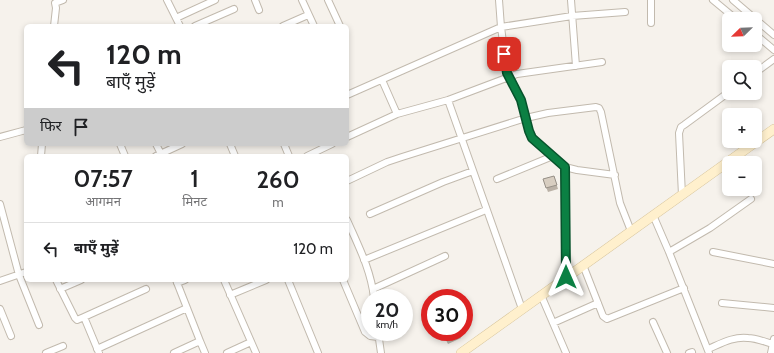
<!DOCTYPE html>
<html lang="hi">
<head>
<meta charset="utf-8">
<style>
	body { margin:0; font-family:Cabin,"Noto Sans Devanagari",sans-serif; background:#f2f2f2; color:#202124; height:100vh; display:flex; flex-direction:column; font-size:15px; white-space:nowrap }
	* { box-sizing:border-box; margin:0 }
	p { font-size:13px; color:#757577 }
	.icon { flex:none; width:22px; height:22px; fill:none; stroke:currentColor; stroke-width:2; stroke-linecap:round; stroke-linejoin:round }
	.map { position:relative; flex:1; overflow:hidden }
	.side { position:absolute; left:24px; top:154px; width:325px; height:128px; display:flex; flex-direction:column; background:#fff; border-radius:6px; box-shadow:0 2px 6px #0003 }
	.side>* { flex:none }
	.top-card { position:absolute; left:24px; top:24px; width:325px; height:122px; border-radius:6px; box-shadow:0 2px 6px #0003; background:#fff; color:#202124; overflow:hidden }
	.needle { width:26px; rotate:247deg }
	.controls { position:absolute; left:722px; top:12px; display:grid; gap:8px }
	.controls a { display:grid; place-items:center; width:40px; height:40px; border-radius:6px; background:#fff; box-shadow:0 2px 6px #0003; font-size:20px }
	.speed { position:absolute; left:361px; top:289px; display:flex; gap:8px; font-size:20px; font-weight:700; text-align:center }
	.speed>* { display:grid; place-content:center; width:52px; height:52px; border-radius:50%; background:#fff; box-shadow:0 2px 6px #0003; line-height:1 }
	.speed small { font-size:10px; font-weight:400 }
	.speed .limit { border:6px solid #d22; background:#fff; color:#111 }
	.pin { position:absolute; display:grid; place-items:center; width:34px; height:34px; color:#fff; margin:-17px; border-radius:8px; box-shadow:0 2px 6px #0006 }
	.me { position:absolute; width:44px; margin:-22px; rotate:0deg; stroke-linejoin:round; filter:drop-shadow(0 0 3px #0008) }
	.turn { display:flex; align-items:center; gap:14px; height:84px; padding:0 16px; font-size:18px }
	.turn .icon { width:52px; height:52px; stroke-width:2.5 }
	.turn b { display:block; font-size:28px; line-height:34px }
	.then { display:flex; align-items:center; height:38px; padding:0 16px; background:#0003; gap:8px; font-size:15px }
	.eta { display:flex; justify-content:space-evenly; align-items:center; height:68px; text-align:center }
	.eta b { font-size:24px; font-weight:600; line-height:28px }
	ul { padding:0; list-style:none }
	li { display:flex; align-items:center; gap:12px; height:52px; padding:0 16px; border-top:1px solid #e0e0e0 }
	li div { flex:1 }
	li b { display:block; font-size:15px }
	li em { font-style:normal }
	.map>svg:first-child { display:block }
</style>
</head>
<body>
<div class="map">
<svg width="774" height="353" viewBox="0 0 774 353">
	<rect width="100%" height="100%" fill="#f6f2ec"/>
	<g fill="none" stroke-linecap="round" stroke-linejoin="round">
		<g stroke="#c2baae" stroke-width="8">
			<path id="minor" d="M167,0L180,26
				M255,0L259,10
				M302,0L314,26
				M328,0L340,26
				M499,0L501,27L507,73L521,100L529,131L536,142L565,167L566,277
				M571,0L576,66
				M713,0L736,19
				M733,0L774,35
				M176,18L215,0
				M651,23V0
				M54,26L56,8L55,3L63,0
				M195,26L234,9
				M283,26L308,15
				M755,34L774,50
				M755,73L774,59
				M382,80L397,114
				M347,95L501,27L572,16L625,12
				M448,100L522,309
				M0,137L26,130
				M347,137L397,114L448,100L517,74L602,62
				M120,144L125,156
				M156,144L161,154
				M230,144L235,156
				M284,144L289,156
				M41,156L42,144
				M156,156L182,144
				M307,156L332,144
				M565,167L577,170L615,175
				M497,179L553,156
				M347,181L387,162L402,157L526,118L548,113L596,107L599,108L601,112L620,203L631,231
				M682,195L679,133L681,127L684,125L729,92
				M0,204L19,275L39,325
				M370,214L443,182L473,171
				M653,215L669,252L709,353
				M347,220C358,245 371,270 374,298
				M669,252L710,228L751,199
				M713,252L774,264
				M364,260L486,210
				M583,265L603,316L607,319L684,288
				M56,280L75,318L77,320L84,317L99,353
				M224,280L256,353
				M288,280L318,353
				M343,280L365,332L370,336L378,337
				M0,281L26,272
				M177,283L185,280
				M60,289L81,280
				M373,289L445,256
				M230,295L266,280
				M541,295L566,353
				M722,303L774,308
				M0,309L11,336
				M84,317L146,289
				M653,322L667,353
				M553,323L598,303
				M378,332L381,353
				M200,341L205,353
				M97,349L187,308
				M708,349C720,344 734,336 748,338C756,338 765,342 773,344
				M46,353L63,346
				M174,353L200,341L176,280
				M227,353L251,342
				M689,353L692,352
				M771,353L774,339"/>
		</g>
		<g stroke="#d7c49b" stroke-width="10">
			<path id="secondary" d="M461,353L774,129"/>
		</g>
		<use href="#minor" stroke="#fff" stroke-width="6"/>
		<use href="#secondary" stroke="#fff0cd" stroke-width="9"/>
	</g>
	<path fill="#bab1a6" d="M554,176L558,189L548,192L543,179Z
		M442,332H458L461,338L448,344Z"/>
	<path fill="#d8cec1" stroke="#979087" d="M554,176L557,185L546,188L543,179Z
		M443,332H458L446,338Z"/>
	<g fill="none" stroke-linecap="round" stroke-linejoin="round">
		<g stroke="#07532c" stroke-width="10">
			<path id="route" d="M504,54L507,73L521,100L529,131L532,138L565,167L566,277"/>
		</g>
		<use href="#route" stroke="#0b8043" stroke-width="7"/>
	</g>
</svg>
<div class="controls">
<a><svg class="needle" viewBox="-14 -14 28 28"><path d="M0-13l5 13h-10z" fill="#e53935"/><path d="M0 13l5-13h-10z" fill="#757577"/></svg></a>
<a><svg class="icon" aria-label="search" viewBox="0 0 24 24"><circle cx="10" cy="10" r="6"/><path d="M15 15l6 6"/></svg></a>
<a>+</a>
<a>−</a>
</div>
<div class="speed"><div>20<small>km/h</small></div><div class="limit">30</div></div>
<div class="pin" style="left:504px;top:54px;background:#d93025"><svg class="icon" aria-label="arrive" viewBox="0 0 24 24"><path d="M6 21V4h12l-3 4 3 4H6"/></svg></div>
<svg class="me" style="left:566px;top:277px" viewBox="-20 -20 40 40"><path d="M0-17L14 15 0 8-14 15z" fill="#0b8043" stroke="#fff" stroke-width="4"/></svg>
<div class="top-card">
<div class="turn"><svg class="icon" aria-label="left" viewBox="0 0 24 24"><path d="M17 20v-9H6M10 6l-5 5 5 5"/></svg><div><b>120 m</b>बाएँ मुड़ें</div></div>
<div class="then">फिर<svg class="icon" aria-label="arrive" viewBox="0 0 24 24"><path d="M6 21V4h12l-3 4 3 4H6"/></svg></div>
</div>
<section class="side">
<div class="eta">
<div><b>07:57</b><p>आगमन</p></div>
<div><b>1</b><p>मिनट</p></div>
<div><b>260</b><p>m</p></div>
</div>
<ul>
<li><svg class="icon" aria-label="left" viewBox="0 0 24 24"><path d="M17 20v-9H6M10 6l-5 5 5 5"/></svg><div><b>बाएँ मुड़ें</b></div><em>120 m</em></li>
</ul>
</section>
</div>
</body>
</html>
